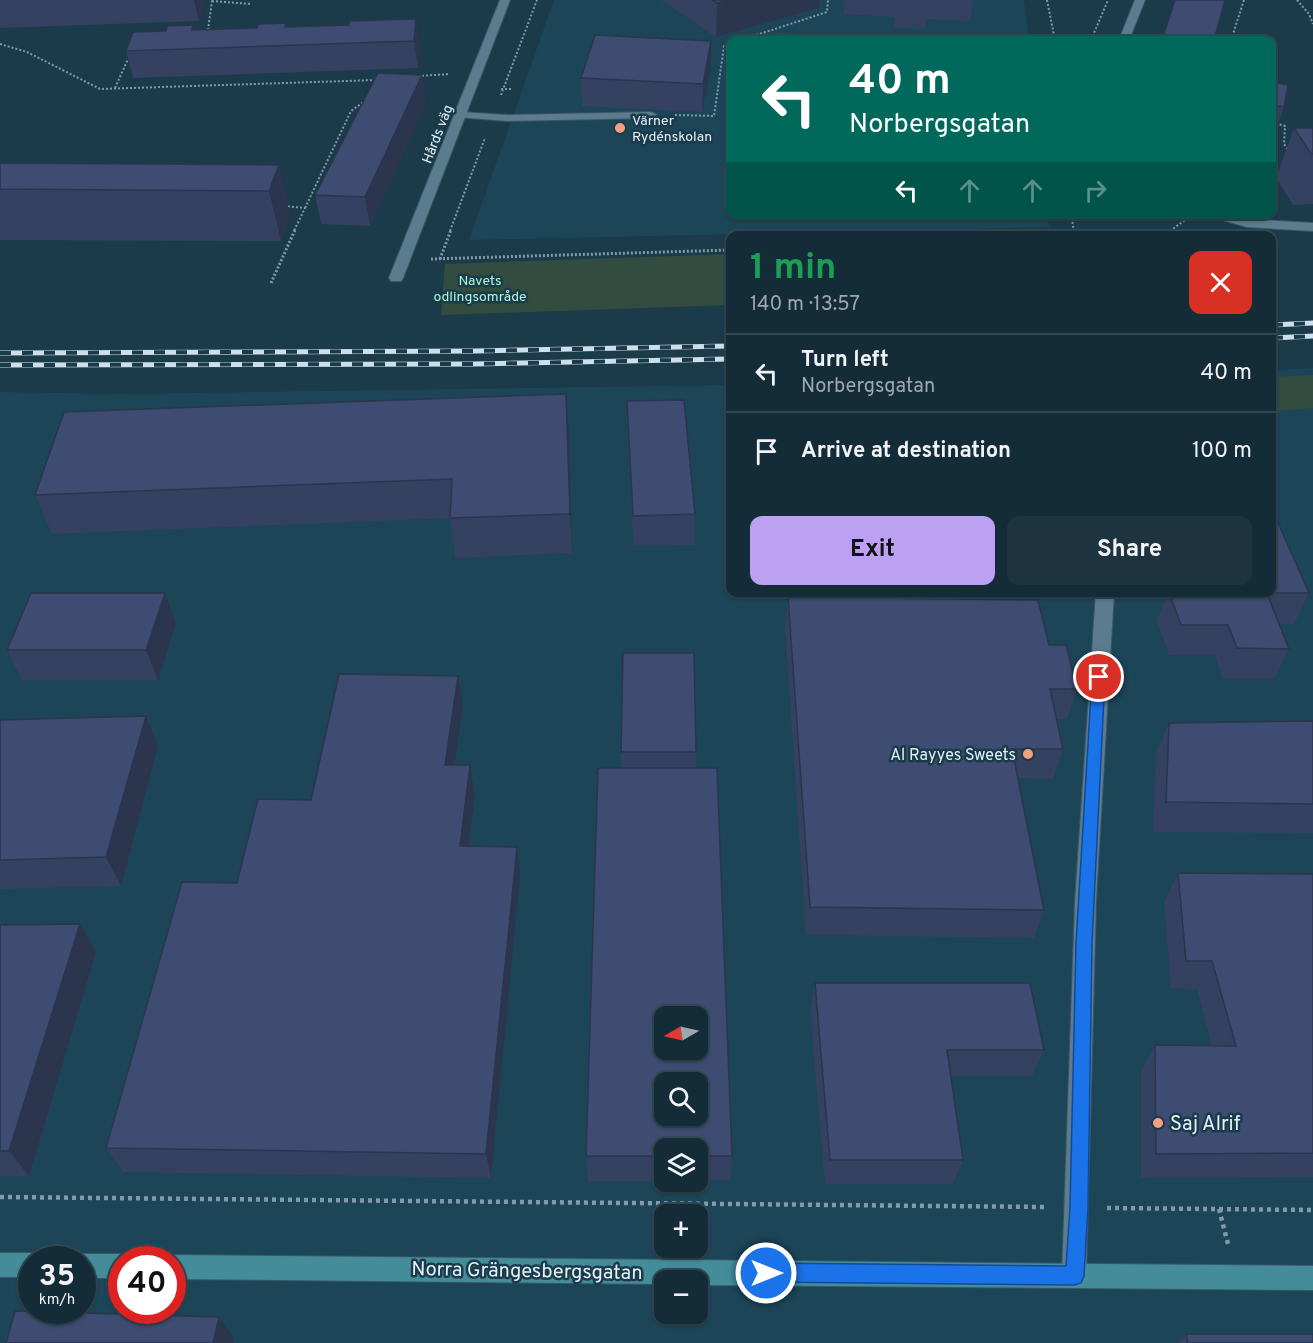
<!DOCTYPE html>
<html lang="en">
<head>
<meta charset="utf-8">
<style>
	body { margin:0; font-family:Overpass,sans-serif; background:#1d3440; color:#f1f3f6; height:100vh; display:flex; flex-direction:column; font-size:22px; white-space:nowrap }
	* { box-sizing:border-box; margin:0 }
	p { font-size:20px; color:#9da7ae }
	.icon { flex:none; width:33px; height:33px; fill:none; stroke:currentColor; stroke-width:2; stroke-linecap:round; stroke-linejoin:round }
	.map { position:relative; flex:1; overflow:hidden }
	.panel { position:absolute; left:726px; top:231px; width:550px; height:366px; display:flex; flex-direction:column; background:#142c38; border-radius:12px; box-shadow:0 2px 4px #0004,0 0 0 2px #334853 }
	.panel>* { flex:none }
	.top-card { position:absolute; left:726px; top:36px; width:550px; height:183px; border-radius:12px; box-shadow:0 2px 4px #0004,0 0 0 2px #334853; background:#00695c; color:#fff; overflow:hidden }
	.needle { width:39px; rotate:261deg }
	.controls { position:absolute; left:654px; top:1006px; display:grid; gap:12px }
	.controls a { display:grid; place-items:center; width:54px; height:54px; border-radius:12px; background:#142c38; box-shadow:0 2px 4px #0004,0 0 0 2px #334853; font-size:30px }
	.speed { position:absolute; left:18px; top:1246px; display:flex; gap:12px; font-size:30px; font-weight:700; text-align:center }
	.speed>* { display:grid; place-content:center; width:78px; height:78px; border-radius:50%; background:#142c38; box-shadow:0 2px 4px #0004,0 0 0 2px #334853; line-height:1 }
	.speed small { font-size:15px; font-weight:400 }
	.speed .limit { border:9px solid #d22; background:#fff; color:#111 }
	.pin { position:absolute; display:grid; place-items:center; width:51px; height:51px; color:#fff; margin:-26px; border:3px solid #fff; border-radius:50%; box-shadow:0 2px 6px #0007 }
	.me { position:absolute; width:66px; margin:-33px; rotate:90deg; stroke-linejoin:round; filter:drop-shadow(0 0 4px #0008) }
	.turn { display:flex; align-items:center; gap:21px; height:126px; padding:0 24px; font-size:27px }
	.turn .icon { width:78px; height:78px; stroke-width:2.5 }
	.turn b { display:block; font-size:42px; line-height:51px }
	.lanes { display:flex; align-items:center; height:57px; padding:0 24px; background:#0003; justify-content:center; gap:30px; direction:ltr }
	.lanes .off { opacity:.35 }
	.round { display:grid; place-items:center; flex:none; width:63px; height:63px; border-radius:12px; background:#1d3440 }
	.overview { display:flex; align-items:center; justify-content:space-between; height:102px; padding:0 24px }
	h1 { font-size:36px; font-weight:700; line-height:45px; color:#1e9e55 }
	.cta { display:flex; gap:12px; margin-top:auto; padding:12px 24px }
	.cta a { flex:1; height:69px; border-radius:12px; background:#bca0f2; color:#111; font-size:24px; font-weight:700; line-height:69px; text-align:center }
	.cta a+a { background:#1d3440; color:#f1f3f6 }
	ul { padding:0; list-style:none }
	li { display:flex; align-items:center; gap:18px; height:78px; padding:0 24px; border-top:2px solid #334853 }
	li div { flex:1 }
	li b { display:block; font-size:22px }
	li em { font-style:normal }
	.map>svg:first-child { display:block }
</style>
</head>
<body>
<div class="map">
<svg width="1313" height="1343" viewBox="0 0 1313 1343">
	<rect width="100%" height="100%" fill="#1b3a4a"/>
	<path fill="#1c4558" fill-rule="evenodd" d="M554,0H1024L1029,40H730V214H1048L1049,227L469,240Z
		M1313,368V1343H0V392L122,394L730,385V592H1272V370ZM664,1017H698V1050H664ZM664,1083H698V1116H664ZM664,1149H698V1182H664ZM664,1215H698V1248H664ZM32,1260H82V1311H32ZM122,1260H172V1311H122ZM664,1281H698V1314H664Z"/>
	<path fill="#324d40" d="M773,33L927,39V40H772Z
		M888,215H1003L1004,221Z
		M730,254V305L441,315L445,264Z
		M1313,375V408L1272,411V377Z"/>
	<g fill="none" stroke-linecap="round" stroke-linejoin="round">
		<g stroke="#3b5765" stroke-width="2">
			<path id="lane" d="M460,112L508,115L651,112L657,115L651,118L508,121L456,117L454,115Z"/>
		</g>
		<g stroke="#3b5765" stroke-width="2">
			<path id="street" d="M500,0H510L403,278L401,281H391L389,278Z
				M1135,0H1145L1129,40H1119Z
				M1201,214H1226L1247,219L1313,223V231L1247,227Z
				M1096,592H1114L1096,901L1086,1276L1083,1285L1074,1288L1065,1285L1062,1276L1075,901Z"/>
		</g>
		<g stroke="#3b5765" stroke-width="2">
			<path id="secondary" d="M0,1253H32L41,1256L42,1260H32V1277H0Z
				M82,1254H122L132,1260H122V1278H82V1260H72Z
				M172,1255L1313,1266V1290L698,1285V1281H664V1284L172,1279V1260H162Z"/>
		</g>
		<path stroke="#829aa7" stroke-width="2" stroke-dasharray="2 2" stroke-linecap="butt" d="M1047,0L1055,40
			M1297,0L1309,14L1313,24
			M212,1L251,4
			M204,31L208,30L212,1L210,0
			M741,40L827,12L828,0
			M1091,40L1108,0
			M1231,40L1244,0
			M0,44L27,52L100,89L377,80
			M418,76L450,74
			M115,88L128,59L132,57
			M501,89H512
			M501,95L537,0
			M675,115L714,116L724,46L730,44
			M1272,122L1285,126L1284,144L1289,151
			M284,206L305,208L294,231
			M305,208L351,111L365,101
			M1071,214L1074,231
			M450,231L485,138
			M1170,231L1185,220"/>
		<path stroke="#829aa7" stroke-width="3" stroke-dasharray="2 2" stroke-linecap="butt" d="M1074,230L1075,236
			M1045,233L1047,236
			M1164,236L1172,230
			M431,259L730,250
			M440,259L451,230
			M271,283L295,230"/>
		<path stroke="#829aa7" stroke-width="4.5" stroke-dasharray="4 4" stroke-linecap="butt" d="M0,1197L1045,1207
			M1107,1208L1313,1210
			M1219,1209L1228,1244"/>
		<use href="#lane" fill="#5b7c8e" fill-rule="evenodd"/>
		<use href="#street" fill="#5b7c8e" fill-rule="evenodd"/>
		<use href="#secondary" fill="#448c9a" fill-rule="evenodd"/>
		<g stroke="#ccdfea" stroke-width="5">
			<path id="rail" d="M1272,325L1313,323
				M1272,338L1313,336
				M0,353L476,351L730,346
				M0,365L474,364L730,359"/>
		</g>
		<use href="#rail" stroke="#1b3a4a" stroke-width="4" stroke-dasharray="11" stroke-linecap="butt"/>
	</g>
	<path fill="#344160" d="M0,0H204L205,3L199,21L0,28Z
		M661,0H820L819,8L716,37Z
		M845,0H974L970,21L926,19L925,29L894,28L895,17L844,14Z
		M416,19L420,45L418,68L133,78L126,51L194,30L257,28L286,23V27L349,25Z
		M711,68L702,112L582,106L581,78Z
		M422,75L426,103L370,226L321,224L315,195Z
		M1272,82L1284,107L1272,142Z
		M1294,128H1313V204L1293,205L1276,178Z
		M0,163L279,165L290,215L281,241L0,240Z
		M566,394L569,433L572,553L455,558L450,518L52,534L35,495Z
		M627,401L695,514L694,545L633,546Z
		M1168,592H1272L1309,593L1294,624H1279L1289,649L1274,679H1223L1215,655H1169L1157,621Z
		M165,593L176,624L158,680H22L7,650Z
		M788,597L1049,645L1077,689L1067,719H1056L1063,749L1053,779L1018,778L1044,910L1034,938L806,935L785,628Z
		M458,676L463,706L454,765H470L475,795L469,847L520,876L491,1178L123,1172L106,1148L237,883L311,800Z
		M146,716L158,746L121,886L0,889V720Z
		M1313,721V833L1153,832L1156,752L1169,723Z
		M621,752H696V768L732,1156L730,1180L698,1181V1149H664V1181H588L586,1156L621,768Z
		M1178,873L1313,874V1177L1141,1178V1071L1155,1045L1212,1046L1197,989L1171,988L1164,902Z
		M0,925L96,952L29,1176H0Z
		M815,983L1044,1050L1032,1076H950L963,1160L953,1184H825L810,1010Z
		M1186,1334L1313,1343H1178Z"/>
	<path fill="#2b354e" d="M194,0H204L205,3L199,21Z
		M728,0H820L819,8L716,37L717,3Z
		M416,19L420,45L418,68L414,41Z
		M711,41V68L702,112L703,84Z
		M422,75L426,103L370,226L365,197Z
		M279,165L290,215L281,241L269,191Z
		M566,394L569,433L572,553L570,514Z
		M165,593L176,624L158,680L146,650Z
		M458,676L463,706L450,795L445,765Z
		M146,716L158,746L121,886L106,857Z
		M470,765L475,795L465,875L460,846Z
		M517,847L520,876L491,1178L486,1154Z
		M80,924L96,952L29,1176L9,1151Z
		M219,1317L233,1337L232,1343H213Z"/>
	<path fill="#3d4c70" stroke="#2b354e" stroke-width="1.5" fill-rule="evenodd" d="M712,0H728L717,3Z
		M1175,0H1225L1214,40H1162Z
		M416,19L414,41L126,51L133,32L166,31L167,26L193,25L192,30L257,28L258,24L286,23L285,27L349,25V21Z
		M595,35L711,41L703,84L581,78Z
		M378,73L422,75L365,197L315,195Z
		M1272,82L1288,85L1284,107L1272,105Z
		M1294,128H1313V154H1311Z
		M0,163L279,165L269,191L0,189Z
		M566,394L570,514L450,518L452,479L35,495L64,412Z
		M684,400L695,514L633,516L627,401Z
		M1272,509L1309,593H1267L1289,649L1237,648L1228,625H1181L1169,592H1272Z
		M31,593H165L146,650H7Z
		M788,597L1038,600L1049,645H1066L1077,689H1050L1063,749H1012L1044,910L810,907Z
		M623,653H694L696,752H621Z
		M339,674L458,676L445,765H470L460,846L517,847L486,1154L106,1148L182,882L237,883L258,799L311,800Z
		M146,716L106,857L0,860V720Z
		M1313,721V804L1166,802L1169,723Z
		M598,768H717L732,1156H698V1149H664V1156H586ZM664,1017H698V1050H664ZM664,1083H698V1116H664Z
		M1178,873L1313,874V1153L1156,1154L1155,1045L1236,1046L1212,961H1186Z
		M80,924L9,1151H0V925Z
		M815,983H1030L1044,1050H947L963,1160H830Z
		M15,1311L219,1317L213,1343H6Z
		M1186,1334H1313V1343H1188Z"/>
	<path fill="#1a73e8" stroke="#114b97" stroke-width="1.5" d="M1099,672L1105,677L1092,943L1088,1207L1084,1276L1081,1283L1074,1285L766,1282L759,1279L756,1273L759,1266L766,1263L1066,1266L1070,1207L1076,943L1092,677Z"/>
	<g fill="#f2a07f" stroke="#1b3a4a" stroke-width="2">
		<circle cx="620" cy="128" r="6"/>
		<circle cx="1028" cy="754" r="6"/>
		<circle cx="1158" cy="1123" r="6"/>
	</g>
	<g text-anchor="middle" stroke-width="5" stroke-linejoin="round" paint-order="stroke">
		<g font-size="14" fill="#e0f2fc" stroke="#1b3a4a" text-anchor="start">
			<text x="632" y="125">Värner<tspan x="632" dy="16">Rydénskolan</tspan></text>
		</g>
		<g font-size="14" fill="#e0f2fc" stroke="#1b3a4a">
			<text transform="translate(437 134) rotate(-69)" y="5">Hårds väg</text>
		</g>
		<g font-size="14" fill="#a9f9d4" stroke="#1b3a4a">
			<text x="480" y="285">Navets<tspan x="480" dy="16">odlingsområde</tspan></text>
		</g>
		<g font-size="16" fill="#e0f2fc" stroke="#1b3a4a" text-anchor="end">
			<text x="1016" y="760">Al Rayyes Sweets</text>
		</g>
		<g font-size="20" fill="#e0f2fc" stroke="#1b3a4a" text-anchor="start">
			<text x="1170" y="1130">Saj Alrif</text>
		</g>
		<g font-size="20" fill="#e0f2fc" stroke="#1b3a4a">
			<text transform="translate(527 1270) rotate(1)" y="7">Norra Grängesbergsgatan</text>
		</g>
	</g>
</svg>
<div class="controls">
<a><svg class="needle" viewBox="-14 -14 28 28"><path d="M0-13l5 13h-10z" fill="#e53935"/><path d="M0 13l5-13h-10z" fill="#9da7ae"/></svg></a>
<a><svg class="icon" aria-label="search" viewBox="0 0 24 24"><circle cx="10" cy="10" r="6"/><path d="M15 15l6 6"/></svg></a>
<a><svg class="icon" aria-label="layers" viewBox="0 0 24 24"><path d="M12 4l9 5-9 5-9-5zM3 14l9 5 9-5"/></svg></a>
<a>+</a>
<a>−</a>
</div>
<div class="speed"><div>35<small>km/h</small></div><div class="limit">40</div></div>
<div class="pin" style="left:1099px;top:677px;background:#d93025"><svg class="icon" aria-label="arrive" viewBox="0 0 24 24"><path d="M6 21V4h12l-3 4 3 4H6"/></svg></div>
<svg class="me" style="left:766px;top:1273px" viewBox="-20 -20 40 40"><circle r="17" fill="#1a73e8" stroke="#fff" stroke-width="3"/><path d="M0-11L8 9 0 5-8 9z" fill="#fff"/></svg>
<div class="top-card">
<div class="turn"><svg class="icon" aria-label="left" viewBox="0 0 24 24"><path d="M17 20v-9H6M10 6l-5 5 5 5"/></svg><div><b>40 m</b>Norbergsgatan</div></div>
<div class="lanes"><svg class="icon" aria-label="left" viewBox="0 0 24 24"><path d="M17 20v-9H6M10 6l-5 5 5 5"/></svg><svg class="icon off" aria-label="ahead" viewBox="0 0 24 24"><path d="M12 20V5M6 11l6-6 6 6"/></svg><svg class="icon off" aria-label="ahead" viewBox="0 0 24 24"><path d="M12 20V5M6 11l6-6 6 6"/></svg><svg class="icon off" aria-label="right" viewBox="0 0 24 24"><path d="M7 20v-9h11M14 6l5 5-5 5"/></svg></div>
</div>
<section class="panel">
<div class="overview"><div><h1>1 min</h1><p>140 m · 13:57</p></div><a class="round" style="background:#d93025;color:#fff"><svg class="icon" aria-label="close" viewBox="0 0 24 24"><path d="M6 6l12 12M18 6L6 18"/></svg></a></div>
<ul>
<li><svg class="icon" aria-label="left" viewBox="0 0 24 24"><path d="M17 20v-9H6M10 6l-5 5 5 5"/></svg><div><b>Turn left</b><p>Norbergsgatan</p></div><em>40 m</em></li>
<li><svg class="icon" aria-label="arrive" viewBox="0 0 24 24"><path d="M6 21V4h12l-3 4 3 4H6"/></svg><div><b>Arrive at destination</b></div><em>100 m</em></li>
</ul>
<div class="cta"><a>Exit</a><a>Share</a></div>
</section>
</div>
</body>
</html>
